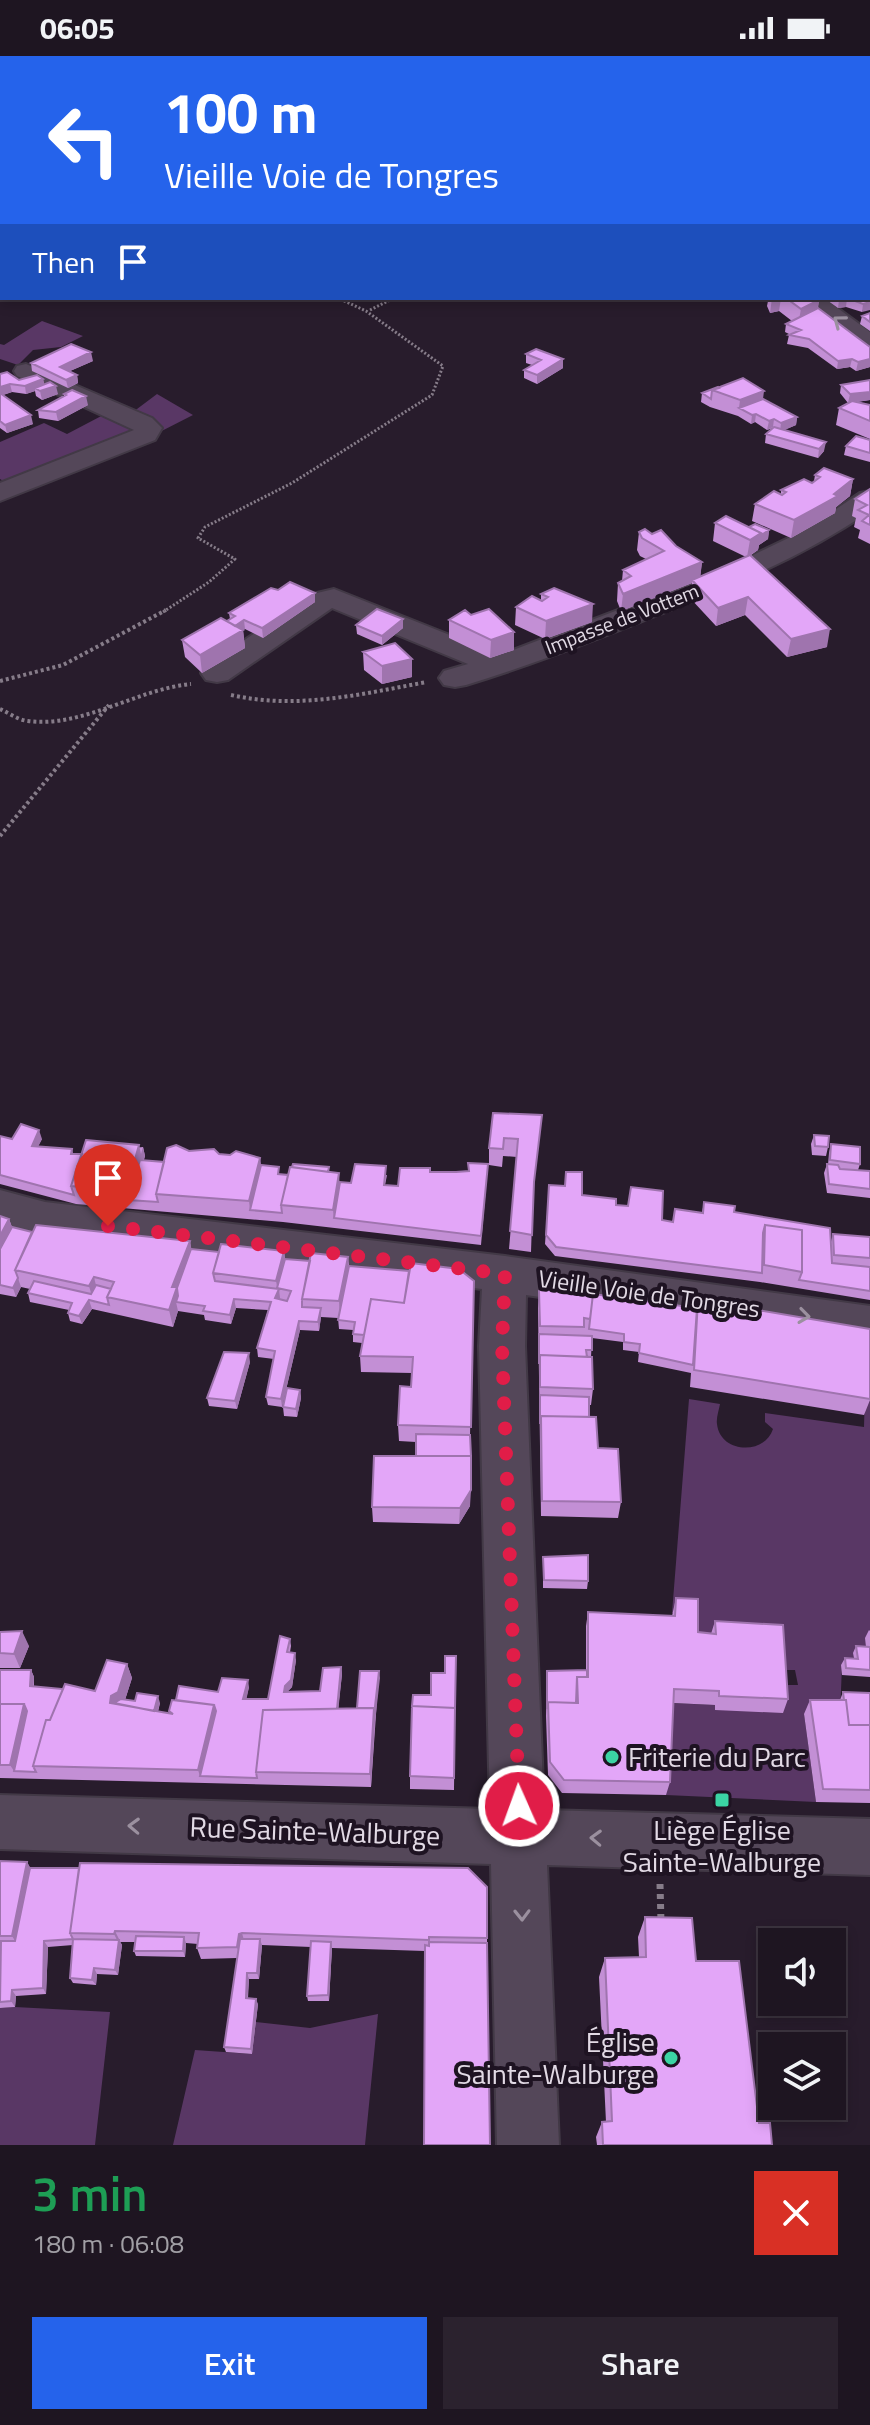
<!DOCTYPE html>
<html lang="en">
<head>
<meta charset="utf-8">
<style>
	body { margin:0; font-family:"Titillium Web",sans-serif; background:#2b222e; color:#f1f3f6; height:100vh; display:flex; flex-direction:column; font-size:30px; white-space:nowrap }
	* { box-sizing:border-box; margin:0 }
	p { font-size:26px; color:#a19fa5 }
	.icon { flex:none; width:44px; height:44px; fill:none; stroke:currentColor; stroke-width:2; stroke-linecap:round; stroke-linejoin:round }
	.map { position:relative; height:2089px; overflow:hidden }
	.panel { display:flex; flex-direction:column; background:#1e1521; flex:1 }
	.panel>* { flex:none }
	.banner { position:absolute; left:0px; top:0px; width:870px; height:244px; box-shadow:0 4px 12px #0003,0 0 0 2px #3c343f; background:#2563eb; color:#fff; overflow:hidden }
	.buttons { position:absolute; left:758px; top:1872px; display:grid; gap:16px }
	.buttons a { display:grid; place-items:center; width:88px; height:88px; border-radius:0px; background:#1e1521; box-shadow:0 4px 12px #0003,0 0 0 2px #3c343f; font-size:40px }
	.pin { position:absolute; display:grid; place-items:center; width:68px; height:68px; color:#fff; margin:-82px -34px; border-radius:50% 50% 50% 0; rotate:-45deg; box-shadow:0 0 8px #0007 }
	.pin .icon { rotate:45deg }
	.me { position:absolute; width:88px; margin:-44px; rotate:358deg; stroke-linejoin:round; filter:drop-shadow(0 0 6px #0008) }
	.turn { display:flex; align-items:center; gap:28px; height:168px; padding:0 32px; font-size:36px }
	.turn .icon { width:104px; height:104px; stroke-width:2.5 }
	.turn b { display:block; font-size:56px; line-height:68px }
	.then { display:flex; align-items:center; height:76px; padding:0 32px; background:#0003; gap:16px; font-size:30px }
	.round { display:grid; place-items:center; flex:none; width:84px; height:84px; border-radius:0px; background:#2b222e }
	.overview { display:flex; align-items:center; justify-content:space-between; height:136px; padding:0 32px }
	h1 { font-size:48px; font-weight:600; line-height:60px; color:#1e9e55 }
	.cta { display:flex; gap:16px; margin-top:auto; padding:16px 32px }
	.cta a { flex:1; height:92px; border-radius:0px; background:#2563eb; color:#fff; font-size:32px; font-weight:600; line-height:92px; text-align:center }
	.cta a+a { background:#2b222e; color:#f1f3f6 }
	.status { display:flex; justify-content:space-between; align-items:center; height:56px; padding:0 40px; background:#1e1521; direction:ltr }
	.status svg { height:22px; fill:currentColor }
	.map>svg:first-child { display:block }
</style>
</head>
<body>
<div class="status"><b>06:05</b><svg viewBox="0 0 49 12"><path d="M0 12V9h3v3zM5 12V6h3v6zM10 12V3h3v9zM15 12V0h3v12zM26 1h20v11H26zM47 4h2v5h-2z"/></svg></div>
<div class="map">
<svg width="870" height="2089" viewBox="0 0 870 2089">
	<rect width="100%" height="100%" fill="#281c2c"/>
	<path fill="#593765" d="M650,0H870V184L868,2Z
		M42,265L83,280L61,291L33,294L18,309L0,303V288L4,289Z
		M157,338L193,359L144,384L133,356Z
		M107,357L138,375L12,430L0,423V386L44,367L67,378Z
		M865,1334L870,1335V1583L867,1599L854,1597L855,1610H842L840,1658H804L816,1746L666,1739L670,1647L715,1649L780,1629H798L795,1614H779L694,1591V1558L672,1557L689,1343L720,1348C719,1354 716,1362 717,1368C720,1397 764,1400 773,1373L765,1366V1357L864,1371Z
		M15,1951L110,1956L95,2089H0V1952Z
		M378,1958L365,2089H173L195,1994L252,1998L256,1966L310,1972Z"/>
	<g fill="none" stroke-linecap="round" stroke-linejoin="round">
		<g stroke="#423946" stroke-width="4">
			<path id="minor" d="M532,0H551L552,2H533Z
				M2,36V49L0,50V37Z
				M797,242H824L870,276V295L861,293Z
				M26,308L152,362L162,372L155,384L0,445V427L134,374L17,320L14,315L17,310Z
				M870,435V455C801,502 727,532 650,562C589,586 529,610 466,629L455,631L444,629L439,622L444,615L468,608L332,552L228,624L217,626L206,624L201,617L206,610L313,538L334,533L500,599L720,515L805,474L860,437Z
				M0,1134L45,1146L505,1200L870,1250V1288L526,1239L525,1290L544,1754L870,1763V1819L547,1809L559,2089H497L491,1808L0,1793V1739L490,1753L479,1290L482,1233L45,1180L0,1168Z"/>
		</g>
		<path stroke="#867c89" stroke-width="3" stroke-dasharray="2 2" stroke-linecap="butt" d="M785,0L788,2
			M10,2L13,0
			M370,254L394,242
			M163,556L209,526L235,503L198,482L205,471L292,427L432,339L443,310L366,255L338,242"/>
		<path stroke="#867c89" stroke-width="4" stroke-dasharray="3 3" stroke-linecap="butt" d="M0,625L63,609L166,554
			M231,639C298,654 361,638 427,626
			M0,653C9,657 18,664 28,665C83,672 137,633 191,628
			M0,780L109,649"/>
		<path stroke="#867c89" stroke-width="7" stroke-dasharray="5 5" stroke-linecap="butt" d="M660,1828L661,1866"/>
		<use href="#minor" fill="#544759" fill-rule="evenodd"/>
	</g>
	<path fill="#c38fd5" d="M761,242H816L819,244L818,252L870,291V311L856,315L850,311L837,313L808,292L787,288L789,279H791L785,276L786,268L792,265L779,255L770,257L767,250L768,245Z
		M824,242H868L862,256L846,251L838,252Z
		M870,257V275L860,268L862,260Z
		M526,298L563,303V312L537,328L524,322V314L532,309L526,307Z
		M93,305L70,315L77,319L78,327L68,332L32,315L31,307Z
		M0,318L19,324L43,323L44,328L58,338L42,344L36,340L35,335L26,338L12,336L3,339L33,368L7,377L0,372Z
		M841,329L870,344L857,346L870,349V383L836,369L839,352L848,347L840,337Z
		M718,331L763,343L797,361L796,369L784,374L824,395L818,402L765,387L766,378L773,372L767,374L755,366L751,368L738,360L710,351L701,346L702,337Z
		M64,338L88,349L58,365L39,362L38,354L64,340Z
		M870,384V406L844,399L846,390Z
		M815,419L853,423L850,440L836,451L835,457L791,482L752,465L755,448L781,438V434L812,427L814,425Z
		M870,433V488L858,482L860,474L854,471L856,462L852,460L855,443Z
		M715,467L769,474L768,483L759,489L758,494L751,499L827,591L787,601L745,559L716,570L690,542L692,527L621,555L617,545L618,527L622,525L623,514L646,503L640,500L637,494L639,476L652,478L676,490L702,506L700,521L746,501L713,485Z
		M554,532L592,566L545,583L515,569L516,551L541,544V538Z
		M278,534L315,537V546L263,582L245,573L243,574L245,592L202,617L185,601L182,584L227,565L230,563L229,557Z
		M471,559L514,594L490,602L449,582V564Z
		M403,563V572L382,589L357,578L356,569Z
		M363,596L412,603V621L382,628L364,614Z
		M542,1059L533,1136L531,1196L509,1193L517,1101L503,1100L502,1111L489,1109V1092Z
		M814,1079L828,1091L826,1100L812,1099L811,1088Z
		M0,1080L12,1083H42L38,1090L72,1093L73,1098H82L143,1091L145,1100L144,1104L164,1106L189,1095L260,1102L261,1111L280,1118L288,1119L329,1111V1116L340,1126L351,1127L387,1119L385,1129L398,1130L430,1116L468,1115V1107L488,1108L481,1189L283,1166L76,1148L0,1128Z
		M831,1088L860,1108L858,1114L870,1115V1142L827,1137L824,1117L827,1108L828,1109L829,1097Z
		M549,1129L616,1149L662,1164L673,1166L702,1157L704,1146L831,1186L833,1178L870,1181V1244L760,1226L555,1200L545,1188Z
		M0,1160L9,1163L12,1171L32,1176L190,1185L191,1193L219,1196L284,1195L285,1203L310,1205L348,1201L349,1210L474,1225L470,1379V1450L459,1468L373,1466L372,1451L416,1400V1386L399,1385L398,1369L411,1331L412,1317L361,1316L360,1300L362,1287L353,1286V1274L339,1273L338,1262L321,1261L319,1275L300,1274L282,1351L268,1349L266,1341L274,1303L258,1301L257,1292L268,1254L236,1252L231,1268L205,1264L204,1259L178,1255L173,1271L92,1253L82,1268L70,1265L68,1257L69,1254L30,1246L28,1237L30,1233L21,1231L16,1241L0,1238Z
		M539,1235L593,1238L697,1252L698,1244L870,1273V1344L864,1359L690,1331L691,1317L638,1306L639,1296L623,1294V1286L592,1282L591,1301L593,1333L591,1349H589V1361L598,1392L621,1446L618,1462L541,1460L538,1252Z
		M250,1306L237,1353L209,1350L207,1342Z
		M300,1334L301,1342L297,1361L284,1360L283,1351Z
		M543,1501L588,1525L587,1533L543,1532Z
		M676,1542L698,1576L711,1578L715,1565L788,1643L783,1657L715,1654V1649L673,1647L670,1726L666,1739L562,1737L548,1719L546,1660L547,1615L586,1614V1570L588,1556L672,1560Z
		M869,1574L870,1575V1621L842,1619L841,1609L845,1602H854L853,1597L856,1590L866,1591L865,1582Z
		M0,1576L29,1590L20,1612H0Z
		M290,1583L291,1590L290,1596L296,1604L292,1631L287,1636L320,1635L341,1611L342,1618L338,1653L357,1652L379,1615L371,1731L0,1722V1614H31L34,1621V1631L95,1635L127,1608L132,1622L125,1644L160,1647L158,1656L170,1658L169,1655L176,1644L249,1631L246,1643H268Z
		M843,1636L870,1637V1747L816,1746L804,1658L810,1644H840Z
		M455,1652L454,1734L410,1733V1720Z
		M0,1805L27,1806L30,1812L487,1882V1887L425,1895L332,1892L329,1945H308L307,1940L311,1891L262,1889L259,1923H249L248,1942L258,1948L252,1998L226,1996L224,1991L237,1902L201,1903L197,1892L198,1888L186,1887L185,1901L136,1900L134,1895L135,1886H120L122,1889L118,1919L97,1918L96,1929L73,1927L70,1922L73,1889L48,1891L46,1938L16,1940L15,1951L0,1952Z
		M645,1861L696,1905L759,2067L772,2089H597L596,2081L602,2066H606L599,1921L605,1902L639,1901L638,1881Z"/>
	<path fill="#9f74ae" d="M577,0H591V2H570Z
		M2,185V211L0,202V186Z
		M772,242H781L779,255L770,257Z
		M847,242L846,251L838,252L839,244Z
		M819,244L816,261L798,269L801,253Z
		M870,246V254L862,256L863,248Z
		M91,296L93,305L61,319L60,311Z
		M563,303V312L537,328V319Z
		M852,303L850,311L837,313L838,305Z
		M870,303V311L856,315L858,306Z
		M77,319L78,327L68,332L66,324Z
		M43,323L45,332H35V335L26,338L25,330Z
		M10,328L12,336L0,340V331Z
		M56,330L58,338L42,344L40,335Z
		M764,335L762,351L739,352L738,360L740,344Z
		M870,336V344L848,347L850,338Z
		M86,340L88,349L58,365L56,356Z
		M756,358L755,366L751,368L752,359Z
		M31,359L33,368L7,377L5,369Z
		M797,361L796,369L780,376L781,367Z
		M774,363L773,371L767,374L769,365Z
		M826,386L824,395L818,402L819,393Z
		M853,423L850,440L836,451L835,457L791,482L794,464L834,438Z
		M769,474L768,483L759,489L758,494L747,501L750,484L761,477Z
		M702,506L700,524H692V527L621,555L623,538Z
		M315,537V546L263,582L262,572Z
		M748,541L745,559L716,570L718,552Z
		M593,548L592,566L545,583L546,565Z
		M403,563V572L382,589V580Z
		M244,564L245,573L234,580L233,570Z
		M830,573L827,591L787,601L791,583Z
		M243,574L245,592L202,617L200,599Z
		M514,576V594L490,602L491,584Z
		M412,603V621L382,628V610Z
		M39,1074L42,1083L34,1099L32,1090Z
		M139,1089L141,1098L143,1091L145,1100L128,1144L126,1135Z
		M260,1102L262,1120L250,1154L249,1145Z
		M339,1117L340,1135L334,1162L333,1154Z
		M9,1163L15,1180L0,1208V1180Z
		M190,1185L193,1202L176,1246L178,1255L173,1271L169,1254L172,1231Z
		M284,1195L286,1212L277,1232L279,1233L280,1242L276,1251L275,1242L278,1235L276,1225Z
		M348,1201L349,1218L340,1262L339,1245Z
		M94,1221L98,1238L94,1247L89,1230Z
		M18,1222L21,1231L16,1241L13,1232Z
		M234,1243L236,1252L231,1268L230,1259Z
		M89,1244L92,1253L82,1268L79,1260Z
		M321,1252V1261L319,1275L318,1266Z
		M299,1265L300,1274L282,1351L281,1343Z
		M249,1297L250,1306L237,1353L235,1345Z
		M300,1334L301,1342L297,1361L296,1353Z
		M471,1434L470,1450L459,1468L460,1452Z
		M22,1575L29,1590L20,1612L14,1598Z
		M295,1597L296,1604L292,1631L286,1637L284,1636L285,1630Z
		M127,1608L132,1622L123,1650L110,1647L111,1640Z
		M341,1611L342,1618L337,1667L336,1660Z
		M31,1614L34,1621L33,1637L30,1630Z
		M379,1615L380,1622L375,1666L374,1659Z
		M248,1624L249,1631L245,1650L243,1643Z
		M158,1640L160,1647L155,1665L153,1658Z
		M24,1648L30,1662L14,1715L10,1709Z
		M214,1649L217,1662L200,1720L198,1714Z
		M374,1652L375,1666L371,1731L370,1718Z
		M27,1806L34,1818L19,1891L12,1880Z
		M115,1875L122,1889L118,1919L115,1914L118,1886L114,1878Z
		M242,1877L245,1888L241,1902L237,1891L239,1878Z
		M184,1881L186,1887L185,1901L183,1895Z
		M260,1883L262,1889L259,1923L257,1917Z
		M44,1885L48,1891L46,1938L43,1932Z
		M331,1886L332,1891L329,1945L328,1939Z
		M94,1912L97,1918L96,1929L92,1924Z
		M247,1917L249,1923L247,1947L246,1942Z
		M12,1934L16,1940L15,1951L11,1945Z
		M256,1943L258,1948L252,1998L251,1993Z"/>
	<path fill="#e3a6f8" stroke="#9f74ae" stroke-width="2" d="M75,0H93L91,2H72Z
		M515,0H537L540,2H517Z
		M562,0H577L570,2H564Z
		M0,151H2V185L0,186Z
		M868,232L870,234V246L863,248L847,242L839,244L837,242H868Z
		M786,242H816L819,244L801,253Z
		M818,252L870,291V303L858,306L852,303L838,305L809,283L789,279L801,274L786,268Z
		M870,257V266L862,260Z
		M71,288L91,296L60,311L77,319L66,324L31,307Z
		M536,293L563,303L537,319L524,314L541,304L526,298Z
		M7,316L19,324L37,319L43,323L25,330L10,328L0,331V318Z
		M743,322L764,335L740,344L712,334Z
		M870,324V336L850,338L841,329Z
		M50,326L56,330L40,335L35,332Z
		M718,331L719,332L712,334L711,343L702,337Z
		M72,334L86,340L56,356L38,354L66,339L64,338Z
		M0,337L31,359L5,369L0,365Z
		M763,343L797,361L781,367L774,363L769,365L756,358L752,359L739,352Z
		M852,345L870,349V365L839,352Z
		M774,371L826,386L819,393L766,378Z
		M856,380L870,384V397L846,390Z
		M824,412L853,423L834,438L838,440L794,464L755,448L774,435L782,439L786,436L781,434L804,423L812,427L820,421L815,419Z
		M870,433V469L862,465L869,459L858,454L867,449L855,443Z
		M726,460L761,477L750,484L715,467Z
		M755,468L769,474L760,480L761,477L749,471Z
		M645,473L652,478L661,474L676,490L702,506L623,538L618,527L631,520L623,514L664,495L642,482L639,476Z
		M750,499L830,573L791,583L748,541L718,552L692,524Z
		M290,526L315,537L262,572L244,564L235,570L227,565L235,560L229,557L271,532L278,534Z
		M554,532L593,548L546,565L516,551L532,540L542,545L548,541L541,538Z
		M377,553L403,563L382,580L356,569Z
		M489,553L514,576L491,584L449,564L465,554L471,559Z
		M221,562L243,574L200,599L182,584Z
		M395,587L412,603L382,610L363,596Z
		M493,1057L542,1059L534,1126L532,1179L510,1175L518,1083L504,1082L503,1093L489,1092Z
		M21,1068L39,1074L32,1090L72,1093L71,1098H82L71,1130L74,1139L0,1119V1080L12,1083Z
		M814,1079L829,1080L828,1091L815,1090Z
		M86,1084L139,1089L126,1135L71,1130Z
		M831,1088L860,1091V1108L830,1104Z
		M176,1089L189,1095L214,1093L219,1098L230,1099L236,1095L260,1102L249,1145L156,1138L167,1092Z
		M140,1104L164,1106L156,1138L158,1146L128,1144Z
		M468,1107L488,1108L481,1180L334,1162L340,1126L351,1127L355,1108L386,1110L384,1129L398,1130L400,1112H430V1116H456L469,1115Z
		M293,1108L329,1111L328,1116L292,1111Z
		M827,1108L838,1109L840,1113L870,1115V1133L829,1128Z
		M261,1109L279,1111L278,1118L288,1119L281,1149L282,1157L250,1154Z
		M290,1111L339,1117L333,1154L281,1149Z
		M566,1116H582V1139L616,1143V1149L628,1150L631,1131L663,1135L662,1164L673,1166L675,1153L703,1157L704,1146L735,1150L734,1156L830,1172L832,1207L870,1211V1235L799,1224L802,1216V1174L765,1169L763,1177L762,1217L556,1191L546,1179L549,1129L565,1130Z
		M0,1160L9,1163L0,1180Z
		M36,1169L190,1185L172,1231H177L169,1254L107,1241L114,1226L94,1221L89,1230L15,1214Z
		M765,1169L802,1174V1216L764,1209Z
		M12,1171L32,1176L15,1214L18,1222L13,1232L0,1229V1193Z
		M833,1178L870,1181V1202L834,1199Z
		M221,1188L284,1195L276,1225L213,1217Z
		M191,1193L219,1196L213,1217L215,1225L279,1233L275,1242L287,1245L291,1235L277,1232L285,1203L310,1205L302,1243V1251L321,1252L318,1266L299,1265L281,1343L266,1341L275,1295L257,1292L271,1246L234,1243L230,1259L203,1255L205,1250L176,1246L178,1240L177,1232Z
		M311,1197L348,1201L339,1245L302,1243Z
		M411,1207L459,1213L474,1225L471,1371L398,1369L400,1330L411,1331L413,1301L360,1300L371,1243L404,1247Z
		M349,1210L409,1215L404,1247L371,1243L364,1279L353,1278L355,1266L338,1264Z
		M34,1225L91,1238L96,1229L111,1233L107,1241L109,1249L89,1244L79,1260L68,1257L72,1247L28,1237Z
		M553,1226L594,1230L590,1263L584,1262V1271L540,1270L539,1235Z
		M593,1238L697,1252L693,1309L639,1297L640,1288L624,1286V1278L589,1273Z
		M698,1244L870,1273V1343L694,1314Z
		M539,1278L592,1280V1294H586L587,1301L540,1299L539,1308Z
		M224,1296L249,1297L235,1345L207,1342Z
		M540,1299L592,1301L593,1333L540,1331Z
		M287,1332L300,1334L296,1353L283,1351Z
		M540,1339L589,1341V1361L541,1360L540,1368Z
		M541,1360L596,1361L598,1392L618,1393L621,1446L542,1445Z
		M416,1378L470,1379L471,1400H416Z
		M374,1400H471V1434L460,1452L372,1451Z
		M588,1499V1525L544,1524L543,1501Z
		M676,1542L698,1543V1576L716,1578L715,1565L783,1569L788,1643L719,1640V1635L674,1633L670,1726L564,1724L550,1706L548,1646L578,1647L577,1621H588V1556L675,1560Z
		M22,1575L14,1598L0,1597V1576Z
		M280,1580L290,1583L287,1596L295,1597L291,1624L285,1630L284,1636L320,1635L323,1612L341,1611L337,1653L263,1654L256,1716L257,1722L200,1720L216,1655L214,1649L176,1644L179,1630L218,1636L222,1622L248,1624L243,1643H268Z
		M856,1590L870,1591V1614L846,1612L845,1602L858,1603Z
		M445,1600H456L455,1652L412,1650L413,1639H431V1617H445Z
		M107,1604L127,1608L118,1636L111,1640L110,1647L173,1658L169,1655L172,1644L214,1649L198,1714L33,1710L46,1664H50L65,1628L95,1635Z
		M0,1614H31L30,1630L63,1633L50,1664H46L33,1710L36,1716L14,1715L27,1655L24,1648H0Z
		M587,1614V1621H577L576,1647L548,1646L547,1653V1615Z
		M360,1615H379L374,1659V1652H357Z
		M843,1636L870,1637V1669H849L846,1644H844Z
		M137,1637L158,1640L154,1655L114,1647L121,1643L135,1645Z
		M810,1644H846L849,1669H870V1734L823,1733Z
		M0,1648H24L10,1709H0Z
		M412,1650L455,1652L454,1722L410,1720Z
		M374,1652L370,1718L256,1716L263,1654Z
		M0,1805L27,1806L12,1880H0Z
		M80,1807L468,1812L487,1831V1882L429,1881V1884L242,1877L239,1878L237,1891L197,1892L199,1877L115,1875L114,1878L70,1877Z
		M30,1812H79L70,1877L73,1883L44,1885L43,1932L12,1934L11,1945L0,1946L1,1885H15Z
		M645,1861L692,1862L696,1905H739L759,2067H770L772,2089H603L602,2066L612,2065L605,1902L646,1901Z
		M136,1880L184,1881L183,1895H134Z
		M73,1883L119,1884L115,1914L94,1912L92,1924L70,1922Z
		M240,1883H260L257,1917H247L246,1942L256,1943L251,1993L224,1991Z
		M311,1885L331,1886L328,1939L307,1940Z
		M429,1886L487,1887L490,2089H424L425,1889L429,1890Z"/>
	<defs><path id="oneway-chevron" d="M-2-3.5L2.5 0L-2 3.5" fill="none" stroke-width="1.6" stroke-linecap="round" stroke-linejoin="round" transform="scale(2)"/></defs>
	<g stroke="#9b909f">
		<use href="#oneway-chevron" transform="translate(839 265) rotate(-143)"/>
		<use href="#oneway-chevron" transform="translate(804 1260) rotate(8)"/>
		<use href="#oneway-chevron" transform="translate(134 1770) rotate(-178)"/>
		<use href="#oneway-chevron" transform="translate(596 1782) rotate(-178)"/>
		<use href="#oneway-chevron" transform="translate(522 1859) rotate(89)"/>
	</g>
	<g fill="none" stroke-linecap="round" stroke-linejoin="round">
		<path stroke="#e11d48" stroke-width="14" stroke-dasharray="0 25.2" d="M108,1170L505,1218L502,1290L519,1750"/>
	</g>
	<g fill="#3bd4a4" stroke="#1e1322" stroke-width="3">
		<circle cx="612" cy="1701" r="8"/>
		<rect x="714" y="1736" width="16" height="16" rx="4"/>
		<circle cx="671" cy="2002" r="8"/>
	</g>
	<g text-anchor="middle" stroke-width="8" stroke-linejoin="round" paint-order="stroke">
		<g font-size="20" fill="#e2dae5" stroke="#1e1322">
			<text transform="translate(622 563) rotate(-21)" y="7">Impasse de Vottem</text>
		</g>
		<g font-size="24" fill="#e2dae5" stroke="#1e1322">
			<text transform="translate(649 1238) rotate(8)" y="8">Vieille Voie de Tongres</text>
		</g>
		<g font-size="28" fill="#e2dae5" stroke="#1e1322" text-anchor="start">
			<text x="628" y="1711">Friterie du Parc</text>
			<text x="722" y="1784" text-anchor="middle">Liège Église<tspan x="722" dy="32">Sainte-Walburge</tspan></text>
			<text x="655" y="1996" text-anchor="end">Église<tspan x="655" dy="32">Sainte-Walburge</tspan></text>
		</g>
		<g font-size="28" fill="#e2dae5" stroke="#1e1322">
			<text transform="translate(315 1775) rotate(2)" y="10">Rue Sainte-Walburge</text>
		</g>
	</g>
</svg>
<div class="buttons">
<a><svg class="icon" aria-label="sound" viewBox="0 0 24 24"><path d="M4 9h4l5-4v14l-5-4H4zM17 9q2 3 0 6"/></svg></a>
<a><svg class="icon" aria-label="layers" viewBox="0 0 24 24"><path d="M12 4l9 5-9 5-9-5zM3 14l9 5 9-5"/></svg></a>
</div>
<div class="pin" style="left:108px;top:1170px;background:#d93025"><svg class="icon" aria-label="arrive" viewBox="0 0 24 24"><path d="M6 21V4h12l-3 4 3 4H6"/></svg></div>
<svg class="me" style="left:519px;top:1750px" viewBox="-20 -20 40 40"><circle r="17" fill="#e11d48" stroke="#fff" stroke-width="3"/><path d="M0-11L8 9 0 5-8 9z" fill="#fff"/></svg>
<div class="banner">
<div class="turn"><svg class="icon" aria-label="left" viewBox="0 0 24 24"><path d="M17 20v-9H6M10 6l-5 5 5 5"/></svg><div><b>100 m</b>Vieille Voie de Tongres</div></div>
<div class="then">Then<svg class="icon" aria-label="arrive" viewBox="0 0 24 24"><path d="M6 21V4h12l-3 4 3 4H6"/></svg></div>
</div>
</div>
<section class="panel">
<div class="overview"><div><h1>3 min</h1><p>180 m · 06:08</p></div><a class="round" style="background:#d93025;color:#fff"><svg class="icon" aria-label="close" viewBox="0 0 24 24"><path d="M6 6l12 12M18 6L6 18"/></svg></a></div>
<div class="cta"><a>Exit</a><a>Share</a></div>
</section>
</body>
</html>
